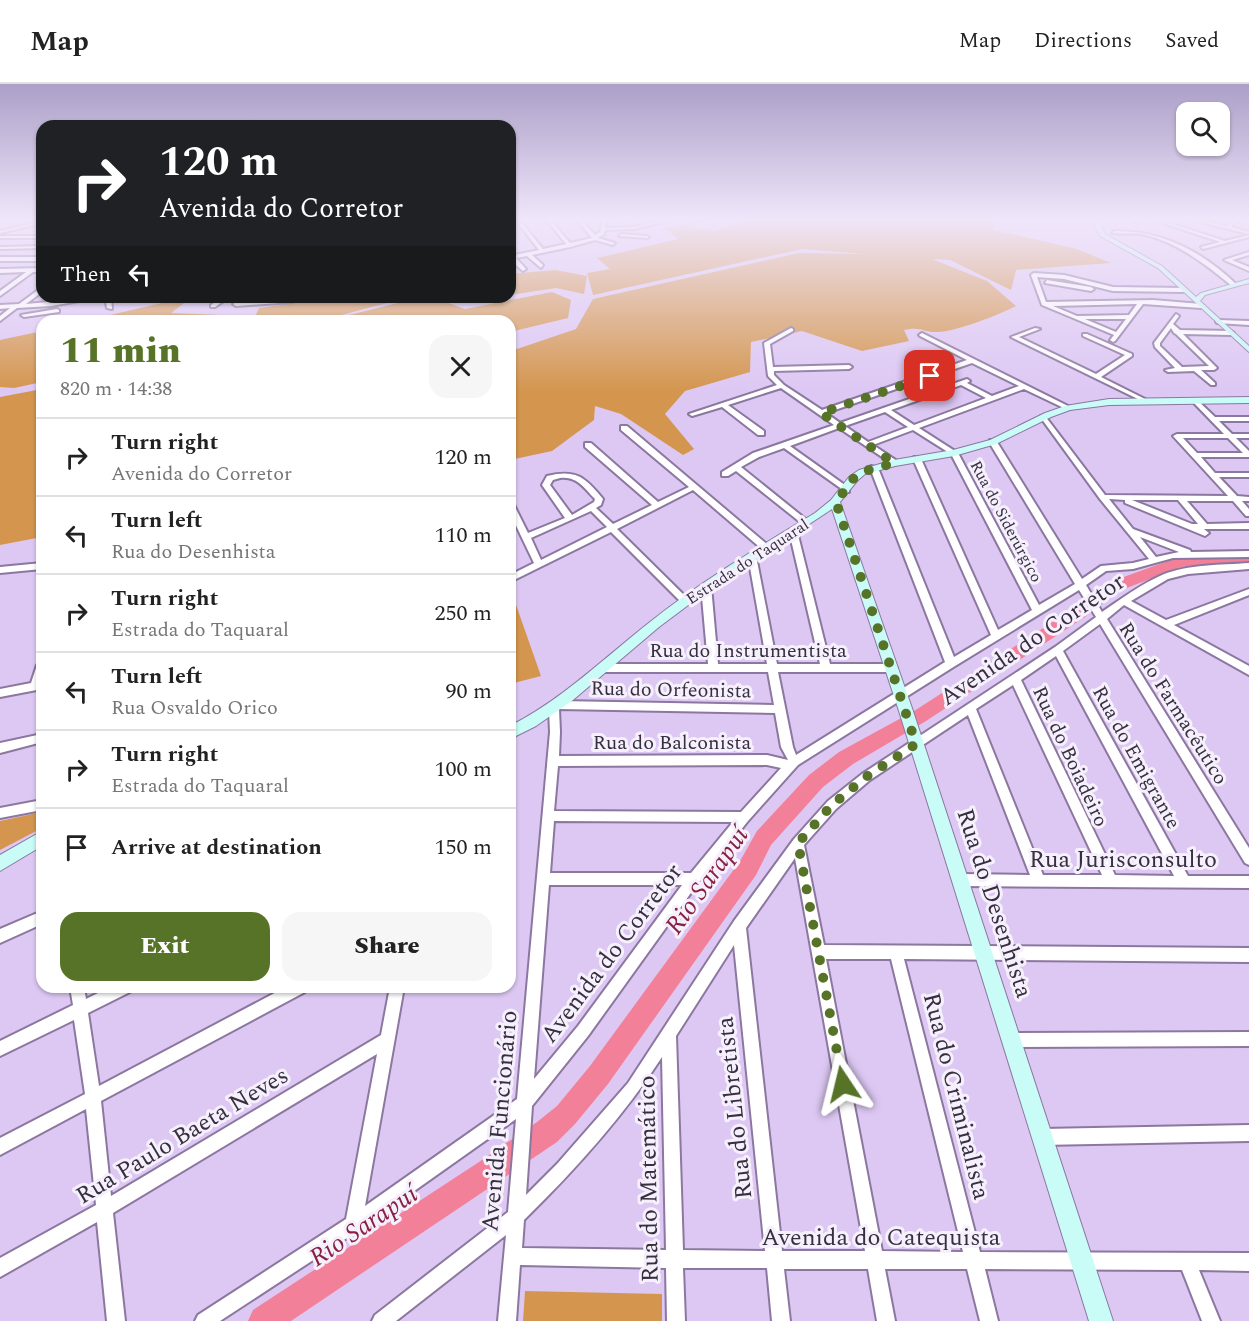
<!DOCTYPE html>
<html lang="en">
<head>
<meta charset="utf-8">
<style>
	body { margin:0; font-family:Spectral,serif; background:#f6f6f6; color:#222; height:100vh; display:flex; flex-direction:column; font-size:22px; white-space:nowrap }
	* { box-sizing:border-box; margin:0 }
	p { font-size:20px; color:#767676 }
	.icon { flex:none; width:33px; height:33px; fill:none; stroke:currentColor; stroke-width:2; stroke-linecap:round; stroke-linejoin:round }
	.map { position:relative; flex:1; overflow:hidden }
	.panel { position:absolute; left:36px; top:231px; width:480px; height:678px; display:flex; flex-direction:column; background:#fff; border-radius:18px; box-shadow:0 2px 4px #0004 }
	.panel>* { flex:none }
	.top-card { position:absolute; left:36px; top:36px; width:480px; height:183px; border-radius:18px; box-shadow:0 2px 4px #0004; background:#202124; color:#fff; overflow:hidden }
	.controls { position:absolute; left:1176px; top:18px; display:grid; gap:12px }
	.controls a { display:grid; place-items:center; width:54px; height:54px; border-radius:12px; background:#fff; box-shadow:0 2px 4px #0004; font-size:30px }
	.pin { position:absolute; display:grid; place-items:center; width:51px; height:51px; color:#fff; margin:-26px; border-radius:12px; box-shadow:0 3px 9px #0006 }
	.me { position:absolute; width:66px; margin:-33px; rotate:350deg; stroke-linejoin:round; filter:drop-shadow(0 0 4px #0008) }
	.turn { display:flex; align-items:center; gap:21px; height:126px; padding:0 24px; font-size:27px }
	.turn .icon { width:78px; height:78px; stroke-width:2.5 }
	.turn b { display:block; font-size:42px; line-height:51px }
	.then { display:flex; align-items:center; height:57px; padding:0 24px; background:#0003; gap:12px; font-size:22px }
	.round { display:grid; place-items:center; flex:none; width:63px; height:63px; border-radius:18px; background:#f6f6f6 }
	.headline { display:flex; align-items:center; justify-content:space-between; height:102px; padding:0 24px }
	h1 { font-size:36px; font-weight:800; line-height:45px; color:#577328 }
	.primary-button { display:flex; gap:12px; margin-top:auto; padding:12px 24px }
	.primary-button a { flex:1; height:69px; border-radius:18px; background:#577328; color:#fff; font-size:24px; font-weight:800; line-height:69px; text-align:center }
	.primary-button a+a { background:#f6f6f6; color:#222 }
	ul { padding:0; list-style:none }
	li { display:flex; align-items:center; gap:18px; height:78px; padding:0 24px; border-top:2px solid #e0e0e0 }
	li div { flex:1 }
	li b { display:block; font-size:22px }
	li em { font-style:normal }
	header { display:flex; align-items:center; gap:36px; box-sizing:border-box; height:84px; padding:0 30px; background:#fff; border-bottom:2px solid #e0e0e0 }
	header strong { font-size:28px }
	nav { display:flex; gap:33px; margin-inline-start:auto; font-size:21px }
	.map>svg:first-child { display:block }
</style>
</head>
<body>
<header>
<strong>Map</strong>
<nav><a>Map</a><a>Directions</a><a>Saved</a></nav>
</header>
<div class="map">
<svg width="1249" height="1237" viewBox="0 0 1249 1237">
	<rect width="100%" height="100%" fill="#ddc8f3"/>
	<path fill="#d4964f" d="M776,134H994V146L1077,165L1111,179L1016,186L1011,206L950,176L932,175L987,197L1016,222C1001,230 953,249 936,248C922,248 922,242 904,246L909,257L862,267L802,247L751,258L750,288L685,307L665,330L694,365L683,371L621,330L595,322L594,336L552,367L510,376V266L517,265L576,245L593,215L799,169L866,170L802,165L593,211L587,189L610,185L597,174L678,155L665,144L682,141L714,147L742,138Z
		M555,186L587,192L584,210L556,204L510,211V190Z
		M552,208L571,216L568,234L510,248V237H325L406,217L393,213H432L465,225Z
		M188,213H192L171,229L245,232L244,237H84Z
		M340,213L398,216L319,237H253L259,224Z
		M42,247V298L14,304L0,303V256Z
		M42,305V453L0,461V313Z
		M515,518L541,592L510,600V519Z
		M42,728V744L0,766V737Z
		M525,1207L662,1210V1237H523Z"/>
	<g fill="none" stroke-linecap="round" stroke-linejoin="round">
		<path fill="#f38099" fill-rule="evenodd" d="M1219,470L1249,471V481L1219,480L1181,483L1119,507L1085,533L926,637L853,680L823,703L771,761L756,791L608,1000L575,1040L557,1058L291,1237H248L253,1226L479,1078L537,1038L557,1022L590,982L740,777L757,747L809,691L839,668L914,627L1073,525L1107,499L1179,473Z"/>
		<g stroke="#8b779f" stroke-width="4">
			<path id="street" d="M514,134H518L543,165L566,160L545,134H549L570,159L592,154L575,134H579L595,151L600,148L603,134H607L605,144L634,143L675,134H681L634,145L605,146L604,150L598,154L615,159L613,161L595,156L570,163L532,171L543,181L541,184L527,172L516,174L526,185L523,187L510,176V172L539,166Z
				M623,134H627V136L623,137Z
				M682,134L691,136L714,134L690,138Z
				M1133,134H1137L1139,137L1135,138Z
				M1183,134H1189L1227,142L1236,134H1240L1231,143L1249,148V150Z
				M1157,135L1225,157L1249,151V153L1203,165L1201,163L1220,158L1157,137Z
				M42,137V139L0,149V147Z
				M1114,147C1162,146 1203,168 1237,201L1232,202C1205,180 1176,157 1141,150C1132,149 1122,150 1112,149Z
				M621,150L647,152L649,153L647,154L619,152Z
				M0,152H42V154H0Z
				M42,162V164L0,165V163Z
				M1249,168V171L1232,176L1249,183V187L1224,176Z
				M0,173H42V177H0Z
				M42,184V188H33L0,212V207L26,188L0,189V185Z
				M1034,189L1064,191L1113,203L1183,204L1186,206L1183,208L1113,207L1064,195L1037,193L1046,218L1153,216L1201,220L1204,222L1201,224L1143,220L1115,257L1113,258L1110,256L1114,251L1042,221L1031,191ZM1137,220L1129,231L1077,232L1053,222ZM1085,235H1126L1116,248Z
				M1047,196L1091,203L1094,205L1091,207L1045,199Z
				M42,203V208L26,220L102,213L51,222L17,224L0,237V232L10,224L0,225V221L19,220Z
				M105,213H111L112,225L107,224Z
				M145,213H151L153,216L148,217Z
				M222,213H229L215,223H211V221Z
				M291,215L294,217L293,218L236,222L233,220L236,218Z
				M57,225L59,226V228L24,233L21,231Z
				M1176,230L1179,232L1173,240L1180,246L1231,247L1234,249L1231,251L1183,250L1217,284L1214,286H1201L1215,299V301H1211L1194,287L1168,288L1165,286L1175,284L1155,263L1154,259ZM1171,244L1174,249L1176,250L1209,282L1182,283L1160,262V259Z
				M1219,236L1249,237V241L1217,239L1216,238Z
				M791,244L793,245V247L770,260L773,283L849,281L852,283L849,285L774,287V291L784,301L822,326L967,276L920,252L919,251L922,249L1070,323V325H1066L1024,305L919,344L958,369L1039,521L1075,500L989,358L990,356L997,358L1082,495L1101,482L1133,479L1149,475L1100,415L1041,334V332H1045L1105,411L1228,412L1173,352L1177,350H1224L1192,317V315H1196L1215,333H1249V337H1219L1232,350H1249V354H1236L1249,367V373H1201L1215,389H1249V393H1219L1237,412L1249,413V417H1242L1249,425V432H1246L1233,417H1187L1207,440L1249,439V445H1204L1209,449L1205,452L1125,419V416L1109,415L1133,445L1190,466L1191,468L1249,467V473L1173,474L1133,485L1106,487L1086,501L1102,528C1121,515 1141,500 1162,491C1188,480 1221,481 1249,479V485L1188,490L1168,495L1131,517L1166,536L1249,505V511L1174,541L1249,582V591L1124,521L1107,535L1249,764V781L1245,779L1100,540L1063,567L1188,792H1249V804L960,802L956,800L954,796L956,792L960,790L1030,791L968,631L870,696L836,725L804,761L824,861L1249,864V878L904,875L980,1168L1249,1169V1187L1199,1186L1220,1237H1202L1182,1186L985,1185L998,1237H980L967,1185H885L895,1237H877L868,1185H784L790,1237H772L767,1184H683L685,1237H667L666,1184L520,1181L516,1237H498L506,1151L396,1237H372L375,1231L508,1128L516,1035L359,1146L220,1237H195L198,1231L346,1135L377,970L113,1129L125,1237H107L97,1138L0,1193V1174L96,1121L86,1025L0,1071V1054L85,1010L74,936L0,972V957L73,921L70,903H84L86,915L110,903H132L130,908L88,929L99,1002L286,903H307L305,908L101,1017L111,1112L381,951L390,903H404L365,1122L517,1015L550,648L549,626L550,623L555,622L556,618L560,617L774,621L768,588H604L599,584L604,580H708L701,502L706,499L711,502L718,580H767L748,472L752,469L756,472L777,580H820L789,447L793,444L797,447L830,580H892L897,584L892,588H778L793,663L796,671L945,578L870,384L871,382L878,384L954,573L991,551L913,375L914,373L921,375L998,546L1032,526L951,370L913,346L873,361L897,377L898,379L894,381L839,344L790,362L849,404V408H846L784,364L759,373L741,383L808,437L809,439L805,442L736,387L728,392H722V388L753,369L834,341L781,304L728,321L764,347V351H758L722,323L692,332L689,330L777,301L768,292L764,259ZM972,279L1019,302L992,312L967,299L970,297L967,295L840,339L826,329ZM961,301L986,314L914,341L891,326ZM885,328L908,343L868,358L845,342ZM1183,354H1228L1243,369H1197ZM1132,416H1178L1198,440H1192ZM1140,453L1179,468L1156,473ZM1079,506L1096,533L1055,563L862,690L828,717L794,755L734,837L628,999L557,1080L526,1111L532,1022L588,952L698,799L748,737L798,681L955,582ZM1056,572L1174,792L1115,791L1021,596ZM1013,601L1102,791H1043L976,625ZM559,625L775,629L781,663L788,676L767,671L559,672L560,648ZM767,681L781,684L741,728L554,727L558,682ZM554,737L733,738L691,789H550ZM795,774L865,1167H782L746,844ZM549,801H682L578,942L534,995ZM734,861L765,1167L683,1166L676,952ZM826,875H891L963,1168L882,1167ZM662,973L666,1166L522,1164L524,1136C575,1086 623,1033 662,973Z
				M1035,244L1040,245L1019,253L1096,290L1125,271L1083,252V250H1087L1132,270V272L1101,293L1149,317L1144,318L1011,253Z
				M621,342H627L769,462V466H763L693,406L617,445L688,515L690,517L688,519H682L611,448L510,498V491L534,479L510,429V419L514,421L528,449L565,434L542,401L547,392C576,385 585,393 603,415L601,421L596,424L613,440L652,421L585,363V359H591L658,418L689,403L621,346ZM560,394C577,392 584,404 595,415L594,418L572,431L550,401L553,396ZM591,427L607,443L541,476L531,454Z
				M42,479V485L0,489V483Z
				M42,577V605L0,613V605L31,599L37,581Z
				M42,650V658L0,669V659Z
				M42,716V726L0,734V724Z
				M42,827V840L0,859V845Z
				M1249,948V962L1011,963L1006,961L1004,956L1006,951L1011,949Z
				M1249,1041V1057L1042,1061L1036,1059L1034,1053L1036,1047L1042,1045Z"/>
		</g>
		<g stroke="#8b779f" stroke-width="2">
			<path id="secondary" d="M1091,134H1097L1105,150L1162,182L1196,213L1201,209L1249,195V199L1205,211L1200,217L1249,262V268L1158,184L1100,152Z
				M1249,313V319L1109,321L1070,326L1051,333L996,360L954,372L895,382L865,390L857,397L840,418L913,627L1113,1237H1089L899,627L832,425L699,513L659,543L573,616L536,642L510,655V642C563,615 604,574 650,538C702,497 759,463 815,429L831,416L849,393L859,386L894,376L953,366L990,356L1045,329L1065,322L1109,315Z
				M42,747V762L0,787V771Z"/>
		</g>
		<use href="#street" fill="#fff" fill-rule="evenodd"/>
		<use href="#secondary" fill="#c9fbf7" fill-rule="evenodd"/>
	</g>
	<linearGradient id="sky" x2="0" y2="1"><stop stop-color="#ac9fc8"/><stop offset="0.44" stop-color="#f0e6fa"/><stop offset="1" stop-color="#f0e6fa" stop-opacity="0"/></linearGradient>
	<rect width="1249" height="307" fill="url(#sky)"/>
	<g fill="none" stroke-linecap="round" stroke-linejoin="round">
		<path stroke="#577328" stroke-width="10" stroke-dasharray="0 18" d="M843,1000L798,759L832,721L866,693L916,660L836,418L853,395L862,388L894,379L821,329L930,292"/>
	</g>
	<g text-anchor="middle" stroke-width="6" stroke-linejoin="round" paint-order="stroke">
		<g font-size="16" fill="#372f3f" stroke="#f6f0fd">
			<text transform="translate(1007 437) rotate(62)" y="6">Rua do Siderúrgico</text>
			<text transform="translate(747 477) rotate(-33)" y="6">Estrada do Taquaral</text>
		</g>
		<g font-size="20" fill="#372f3f" stroke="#f6f0fd">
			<text x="748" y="573">Rua do Instrumentista</text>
			<text transform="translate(671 605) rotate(1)" y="7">Rua do Orfeonista</text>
			<text transform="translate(1174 619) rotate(58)" y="7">Rua do Farmacêutico</text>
			<text x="672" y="665">Rua do Balconista</text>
			<text transform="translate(1071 672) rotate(65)" y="7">Rua do Boiadeiro</text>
			<text transform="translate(1137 673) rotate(61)" y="7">Rua do Emigrante</text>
		</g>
		<g font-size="24" fill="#372f3f" stroke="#f6f0fd">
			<text transform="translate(1032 555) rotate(-34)" y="8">Avenida do Corretor</text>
			<text x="1123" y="783">Rua Jurisconsulto</text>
			<text transform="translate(995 819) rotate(72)" y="8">Rua do Desenhista</text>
			<text transform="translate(611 869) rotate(-53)" y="8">Avenida do Corretor</text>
			<text transform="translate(957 1012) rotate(76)" y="8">Rua do Criminalista</text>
			<text transform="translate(734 1024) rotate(-96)" y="8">Rua do Libretista</text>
			<text transform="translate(499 1037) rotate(-85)" y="8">Avenida Funcionário</text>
			<text transform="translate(182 1051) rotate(-31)" y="8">Rua Paulo Baeta Neves</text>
			<text transform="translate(648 1095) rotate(-91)" y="8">Rua do Matemático</text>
			<text x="881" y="1161">Avenida do Catequista</text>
		</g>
		<g font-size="26" font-style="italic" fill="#872140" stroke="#f6f0fd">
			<text transform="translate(706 796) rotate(-55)" y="9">Rio Sarapuí</text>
			<text transform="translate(363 1141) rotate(-34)" y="9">Rio Sarapuí</text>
		</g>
	</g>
</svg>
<div class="controls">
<a><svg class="icon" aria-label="search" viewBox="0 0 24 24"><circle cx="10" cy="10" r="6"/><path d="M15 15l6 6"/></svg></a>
</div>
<div class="pin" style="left:930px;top:292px;background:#d93025"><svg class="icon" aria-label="arrive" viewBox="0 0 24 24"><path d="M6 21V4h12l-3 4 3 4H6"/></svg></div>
<svg class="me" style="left:843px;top:1000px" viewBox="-20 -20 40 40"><path d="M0-17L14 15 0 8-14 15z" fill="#577328" stroke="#fff" stroke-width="4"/></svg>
<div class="top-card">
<div class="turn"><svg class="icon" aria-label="right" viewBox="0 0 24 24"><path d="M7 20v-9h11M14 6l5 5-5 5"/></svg><div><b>120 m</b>Avenida do Corretor</div></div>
<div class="then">Then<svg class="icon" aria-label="left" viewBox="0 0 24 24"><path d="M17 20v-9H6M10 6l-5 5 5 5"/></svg></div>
</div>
<section class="panel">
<div class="headline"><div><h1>11 min</h1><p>820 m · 14:38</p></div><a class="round"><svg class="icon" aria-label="close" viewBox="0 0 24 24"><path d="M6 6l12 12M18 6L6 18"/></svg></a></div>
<ul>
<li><svg class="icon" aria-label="right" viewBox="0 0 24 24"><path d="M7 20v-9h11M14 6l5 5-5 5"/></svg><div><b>Turn right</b><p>Avenida do Corretor</p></div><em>120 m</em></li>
<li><svg class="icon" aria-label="left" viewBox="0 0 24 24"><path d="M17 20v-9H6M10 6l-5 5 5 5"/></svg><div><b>Turn left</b><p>Rua do Desenhista</p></div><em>110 m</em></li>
<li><svg class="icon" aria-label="right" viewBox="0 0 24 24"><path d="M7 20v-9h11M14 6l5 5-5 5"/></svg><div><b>Turn right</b><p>Estrada do Taquaral</p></div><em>250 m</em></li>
<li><svg class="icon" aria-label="left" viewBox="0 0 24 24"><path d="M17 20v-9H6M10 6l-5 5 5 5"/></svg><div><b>Turn left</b><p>Rua Osvaldo Orico</p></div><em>90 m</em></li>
<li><svg class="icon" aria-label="right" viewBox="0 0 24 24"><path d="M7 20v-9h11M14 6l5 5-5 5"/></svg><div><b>Turn right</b><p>Estrada do Taquaral</p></div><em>100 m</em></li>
<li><svg class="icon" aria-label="arrive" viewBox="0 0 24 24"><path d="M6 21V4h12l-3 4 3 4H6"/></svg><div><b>Arrive at destination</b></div><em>150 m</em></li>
</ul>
<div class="primary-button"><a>Exit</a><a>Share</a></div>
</section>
</div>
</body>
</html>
